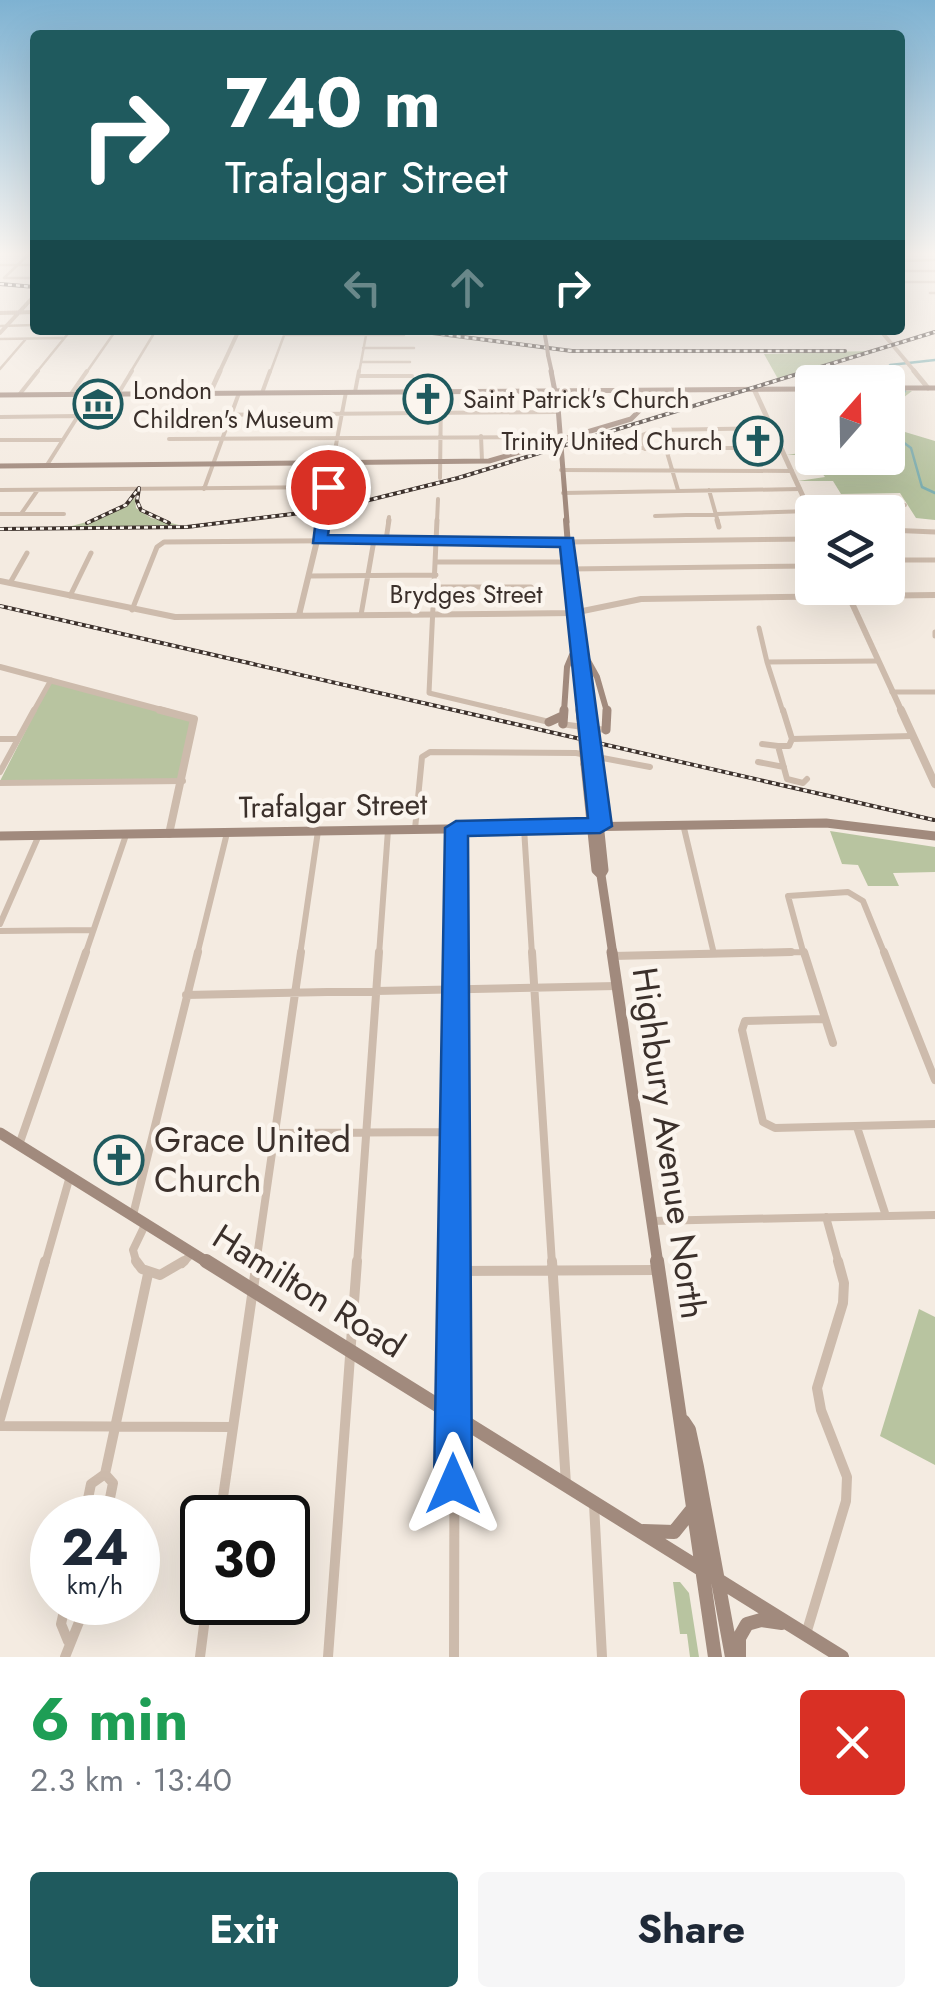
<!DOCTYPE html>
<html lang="en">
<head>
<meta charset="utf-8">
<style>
	body { margin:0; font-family:Jost,sans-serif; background:#f6f6f7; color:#1f2937; height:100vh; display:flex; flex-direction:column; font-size:38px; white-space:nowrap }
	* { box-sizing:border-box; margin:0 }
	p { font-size:32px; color:#747a83 }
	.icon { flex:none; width:55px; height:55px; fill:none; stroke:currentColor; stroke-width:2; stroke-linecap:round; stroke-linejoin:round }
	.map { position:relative; height:1657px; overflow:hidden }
	.drawer { display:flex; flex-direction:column; background:#fff; flex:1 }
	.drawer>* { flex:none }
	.banner { position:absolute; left:30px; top:30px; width:875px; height:305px; border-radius:10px; box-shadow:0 10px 40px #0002; background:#1f5a5e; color:#fff; overflow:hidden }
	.needle { width:65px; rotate:20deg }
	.tools { position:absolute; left:795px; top:365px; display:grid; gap:20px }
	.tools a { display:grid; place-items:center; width:110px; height:110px; border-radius:10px; background:#fff; box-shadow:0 10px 40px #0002; font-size:50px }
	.speed { position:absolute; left:30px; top:1495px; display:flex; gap:20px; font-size:50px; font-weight:700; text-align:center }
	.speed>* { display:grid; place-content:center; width:130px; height:130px; border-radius:50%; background:#fff; box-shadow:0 10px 40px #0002; line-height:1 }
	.speed small { font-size:25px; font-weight:400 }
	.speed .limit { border:5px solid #111; border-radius:15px; background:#fff; color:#111 }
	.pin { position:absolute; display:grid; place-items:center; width:85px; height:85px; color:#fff; margin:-42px; border:5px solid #fff; border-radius:50%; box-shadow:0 2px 10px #0007 }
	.me { position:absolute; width:110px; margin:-55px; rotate:0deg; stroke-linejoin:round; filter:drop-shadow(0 0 8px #0008) }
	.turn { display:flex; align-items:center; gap:35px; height:210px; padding:0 30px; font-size:45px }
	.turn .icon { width:130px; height:130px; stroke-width:2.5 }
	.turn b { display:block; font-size:70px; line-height:85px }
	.lanes { display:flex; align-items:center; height:95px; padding:0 30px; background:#0003; justify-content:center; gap:50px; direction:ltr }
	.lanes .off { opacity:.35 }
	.round { display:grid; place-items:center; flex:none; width:105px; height:105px; border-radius:10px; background:#f6f6f7 }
	.headline { display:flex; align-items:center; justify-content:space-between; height:170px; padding:0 30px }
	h1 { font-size:60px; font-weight:700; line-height:75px; color:#1e9e55 }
	.cta { display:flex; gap:20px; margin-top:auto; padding:20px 30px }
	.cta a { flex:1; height:115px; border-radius:10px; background:#1f5a5e; color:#fff; font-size:40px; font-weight:700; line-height:115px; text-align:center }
	.cta a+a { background:#f6f6f7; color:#1f2937 }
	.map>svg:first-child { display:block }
</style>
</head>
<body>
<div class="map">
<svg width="935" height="1657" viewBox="0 0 935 1657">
	<rect width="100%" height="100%" fill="#f4ebe1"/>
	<path fill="#b8c4a0" d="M867,351L778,379L764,354Z
		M895,390L912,391L899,401L891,416L897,425L893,426L895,429L935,441V520L916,518L900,493L841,494L833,481H798L825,477L807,455H787L806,452L803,445H811L812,458H888V399Z
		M135,498L136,508L151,518L179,525L68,527L105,517Z
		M51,681L192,720L183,781H0Z
		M830,831L935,847V872L893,873L899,886H868L858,865L842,864Z
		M919,1309L935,1317V1465L880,1436Z
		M673,1582H680L689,1593L699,1657H690L687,1634H680Z"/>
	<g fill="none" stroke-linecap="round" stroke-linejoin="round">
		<path stroke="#7fb0b2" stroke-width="2.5" d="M901,385L890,365L935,360
			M888,413L905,391
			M888,431L911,448L922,487L935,493"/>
		<path stroke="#cdbbac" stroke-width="2.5" d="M900,261L935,260
			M0,265H35
			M900,271H935
			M4,278L28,255
			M5,278H35
			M900,282H935
			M930,293H935
			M0,326L35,325
			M285,335H404
			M0,339L63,338
			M363,348H414
			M361,362H410
			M0,369L25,340
			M36,373L71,330
			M86,373L116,330
			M130,373L156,330
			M270,373L286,330
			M359,373L367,330"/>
		<path stroke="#cdbbac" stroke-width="4" d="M358,376H412
			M355,392L359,371
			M262,393L270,371
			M71,394L87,371
			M118,394L132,371
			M19,395L38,371
			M187,415L556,412
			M0,417L77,416
			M481,436L482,461
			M169,439L545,437
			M0,440H63
			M571,448H781
			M645,449L642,435L655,430L772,428
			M666,449L678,490
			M47,465L92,394
			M561,470L792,471
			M440,478L441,392
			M204,489L239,393
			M0,490L328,487L346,392
			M709,490L718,522
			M563,493L800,489
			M807,505H905
			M0,514H64
			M21,514L37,491
			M655,516L810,511
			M388,522L389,517
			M437,522L438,499"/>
		<path stroke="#cdbbac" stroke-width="5" d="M437,520L429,693L509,712
			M717,520L719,527
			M888,530L935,532
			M386,540L389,520
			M567,542L812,539
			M892 560a5 5 0 1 1 10 0a5 5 0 1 1-10 0Z
			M904,560H935
			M437,562H569
			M570,569L812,566
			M309,576L436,575
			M10,583L27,553
			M436,587H531
			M70,596L91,553
			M132,610L157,547L164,542L567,539
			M361,615L374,540
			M759,628L767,662
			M935,632V636
			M892,692H935
			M33,712L51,680
			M783,712L767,662L878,661"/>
		<path stroke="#cdbbac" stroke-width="6" d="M499,710L549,722
			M783,710L792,739L912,736
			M561,724L606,730
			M0,739H18
			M792,739L789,746H778L787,779L803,783L807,779
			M762,744L778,746
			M758,762L784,767
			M0,772L34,710
			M0,783L183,781
			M683,824L714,954
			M524,828L532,955
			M415,829L422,757L430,752L576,753L650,767
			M0,924L39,835
			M0,931L92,930
			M85,955L126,835
			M197,955L227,833
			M300,955L318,831
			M379,955L388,830
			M456,955V828
			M673,955L803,952
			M804,955L788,896L848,892L863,901L885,955"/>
		<path stroke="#cdbbac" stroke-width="8" d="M532,952L552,1264
			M804,952L833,1043
			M884,952L935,1080
			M613,956L791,952
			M186,995L616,986
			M824,1019L745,1021L742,1030L763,1122L775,1128L935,1124
			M857,1127L886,1216
			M274,1133L455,1132
			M19,1145L86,952
			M133,1215L198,952
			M826,1217L839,1264
			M651,1221L935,1215
			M45,1264L70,1176
			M137,1264L133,1250L145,1225
			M182,1264L192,1253
			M256,1264L301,952
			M357,1264L379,952
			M455,1264L456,952"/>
		<path stroke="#cdbbac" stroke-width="10" d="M136,1261L142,1269L160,1275L184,1261
			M552,1261L566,1484
			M454,1271L656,1270
			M0,1419L45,1261
			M0,1426L233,1427
			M105,1474L113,1483L106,1518
			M594,1504L602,1657
			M84,1518L91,1484L105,1474L148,1274
			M220,1518L257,1261
			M66,1602L61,1624L68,1641
			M806,1634L846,1501L847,1477L821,1410L817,1388L843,1303L844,1283L838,1261
			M65,1657L87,1602
			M200,1657L207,1602
			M328,1657L357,1261
			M454,1657L455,1261"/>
		<path stroke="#cdbbac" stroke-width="4" d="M0,313L35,312
			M880,330L916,373
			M0,333L35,295
			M219,373L239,330"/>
		<path stroke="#cdbbac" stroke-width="5" d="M914,371L928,388
			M754,389L812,516
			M210,393L220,371
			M322,522L328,487"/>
		<path stroke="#cdbbac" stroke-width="6" d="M0,581L175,617L573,613L641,599L935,595
			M845,588L902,712
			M299,615L322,520
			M0,667L169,712"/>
		<path stroke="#cdbbac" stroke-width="8" d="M160,710L194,719L169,834
			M901,710L935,784"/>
		<path stroke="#a18a7d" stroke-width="4" d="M544,330L547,347
			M548,355L552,373"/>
		<path stroke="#a18a7d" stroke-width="5" d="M551,371L558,407L567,522
			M888,388H935
			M0,395L812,389
			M0,466L489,461L631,419L641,409L637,390"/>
		<path stroke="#a18a7d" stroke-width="6" d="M566,520L581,712
			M575,627L586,712
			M582,650L597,677L607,712
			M564,712L567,667L572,655"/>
		<path stroke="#a18a7d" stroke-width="9" d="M580,710L581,718
			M586,710L587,720
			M549,722L562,716
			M563,724L564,710
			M606,730L607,710
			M585,764L596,870L601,875L613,955
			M593,766L604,870L601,875
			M0,836L826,823L935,836"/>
		<path stroke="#a18a7d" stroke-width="11" d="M612,952L658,1264
			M0,1133L210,1264"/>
		<path stroke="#a18a7d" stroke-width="14" d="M206,1261L842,1657
			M657,1261L715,1657
			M683,1421L689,1430L697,1467L732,1657
			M643,1531L674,1532L691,1511
			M739,1657V1638L747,1624L761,1620L782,1623"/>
		<g stroke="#3b302b" stroke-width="4">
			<path id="rail" d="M0,284L35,287
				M409,330L572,351H845
				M87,523L126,505L139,488L137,501L141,510L169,523
				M0,529L187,527L333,509L458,478L935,332
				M0,606L934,820"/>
		</g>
		<use href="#rail" stroke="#fbf5ee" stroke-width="2.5" stroke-dasharray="4" stroke-linecap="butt"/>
		<path stroke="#a18a7d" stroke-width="4" d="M547,347L548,355"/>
		<path stroke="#a18a7d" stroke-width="9" d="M581,718L585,764
			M587,720L593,766"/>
	</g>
	<linearGradient id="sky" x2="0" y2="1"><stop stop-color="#7eb2d2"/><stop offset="0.52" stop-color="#faf6f2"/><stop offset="1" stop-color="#faf6f2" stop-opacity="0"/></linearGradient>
	<rect width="935" height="487" fill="url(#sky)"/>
	<path fill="#1a73e8" stroke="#114b97" stroke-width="2.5" d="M328,483L335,487L328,535L573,538L612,826L600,833L468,836L472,1484L466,1497L453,1502L440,1497L434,1484L445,828L456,821L588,818L560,547L313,543L320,487Z"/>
	<defs>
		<g id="church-ring" transform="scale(2.5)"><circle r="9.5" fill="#fbf5ee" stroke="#1f5a5e" stroke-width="1.5"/><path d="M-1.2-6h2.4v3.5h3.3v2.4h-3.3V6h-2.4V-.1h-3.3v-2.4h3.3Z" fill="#1f5a5e"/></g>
		<g id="museum-ring" transform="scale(2.5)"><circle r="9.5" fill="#fbf5ee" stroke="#1f5a5e" stroke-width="1.5"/><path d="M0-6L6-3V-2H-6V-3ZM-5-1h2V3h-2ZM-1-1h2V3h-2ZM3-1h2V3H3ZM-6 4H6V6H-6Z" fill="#1f5a5e"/></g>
	</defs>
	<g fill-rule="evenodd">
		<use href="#church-ring" x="428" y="399"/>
		<use href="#museum-ring" x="98" y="404"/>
		<use href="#church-ring" x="758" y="441"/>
		<use href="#church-ring" x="119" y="1160"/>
	</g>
	<g text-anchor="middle" stroke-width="9" stroke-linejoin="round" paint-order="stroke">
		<g font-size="25" fill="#3b302b" stroke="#fbf5ee" text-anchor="start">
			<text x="133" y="399">London<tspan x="133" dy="29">Children's Museum</tspan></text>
			<text x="463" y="408">Saint Patrick's Church</text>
			<text x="723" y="450" text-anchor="end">Trinity United Church</text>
		</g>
		<g font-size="25" fill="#3b302b" stroke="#fbf5ee">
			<text x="466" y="603">Brydges Street</text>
		</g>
		<g font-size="30" fill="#3b302b" stroke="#fbf5ee">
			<text transform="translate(333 806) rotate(-1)" y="10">Trafalgar Street</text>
		</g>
		<g font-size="35" fill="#3b302b" stroke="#fbf5ee" text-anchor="start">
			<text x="154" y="1152">Grace United<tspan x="154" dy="40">Church</tspan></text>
		</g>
		<g font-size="35" fill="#3b302b" stroke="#fbf5ee">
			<text transform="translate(669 1143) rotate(82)" y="12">Highbury Avenue North</text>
			<text transform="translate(309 1291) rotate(32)" y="12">Hamilton Road</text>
		</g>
	</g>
</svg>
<div class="tools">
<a><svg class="needle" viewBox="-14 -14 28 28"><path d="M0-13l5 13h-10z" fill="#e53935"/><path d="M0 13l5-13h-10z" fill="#747a83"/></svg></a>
<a><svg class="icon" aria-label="layers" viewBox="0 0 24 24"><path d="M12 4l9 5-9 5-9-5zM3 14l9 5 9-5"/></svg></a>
</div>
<div class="speed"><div>24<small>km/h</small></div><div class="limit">30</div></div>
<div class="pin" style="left:328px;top:487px;background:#d93025"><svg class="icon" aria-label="arrive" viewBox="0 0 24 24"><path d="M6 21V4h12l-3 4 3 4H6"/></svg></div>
<svg class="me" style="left:453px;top:1484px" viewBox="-20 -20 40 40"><path d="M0-17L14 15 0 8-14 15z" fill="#1a73e8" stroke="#fff" stroke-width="4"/></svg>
<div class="banner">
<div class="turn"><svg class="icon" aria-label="right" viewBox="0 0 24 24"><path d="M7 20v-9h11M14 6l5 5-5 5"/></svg><div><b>740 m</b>Trafalgar Street</div></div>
<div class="lanes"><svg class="icon off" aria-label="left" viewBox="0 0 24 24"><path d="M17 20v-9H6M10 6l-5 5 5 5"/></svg><svg class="icon off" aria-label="ahead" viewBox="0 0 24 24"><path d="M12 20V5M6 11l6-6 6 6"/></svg><svg class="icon" aria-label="right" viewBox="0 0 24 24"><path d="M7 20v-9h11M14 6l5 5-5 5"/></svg></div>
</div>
</div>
<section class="drawer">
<div class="headline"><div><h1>6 min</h1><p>2.3 km · 13:40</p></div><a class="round" style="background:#d93025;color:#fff"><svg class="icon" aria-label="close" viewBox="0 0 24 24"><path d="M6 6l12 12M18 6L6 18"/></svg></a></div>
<div class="cta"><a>Exit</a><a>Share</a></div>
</section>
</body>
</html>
